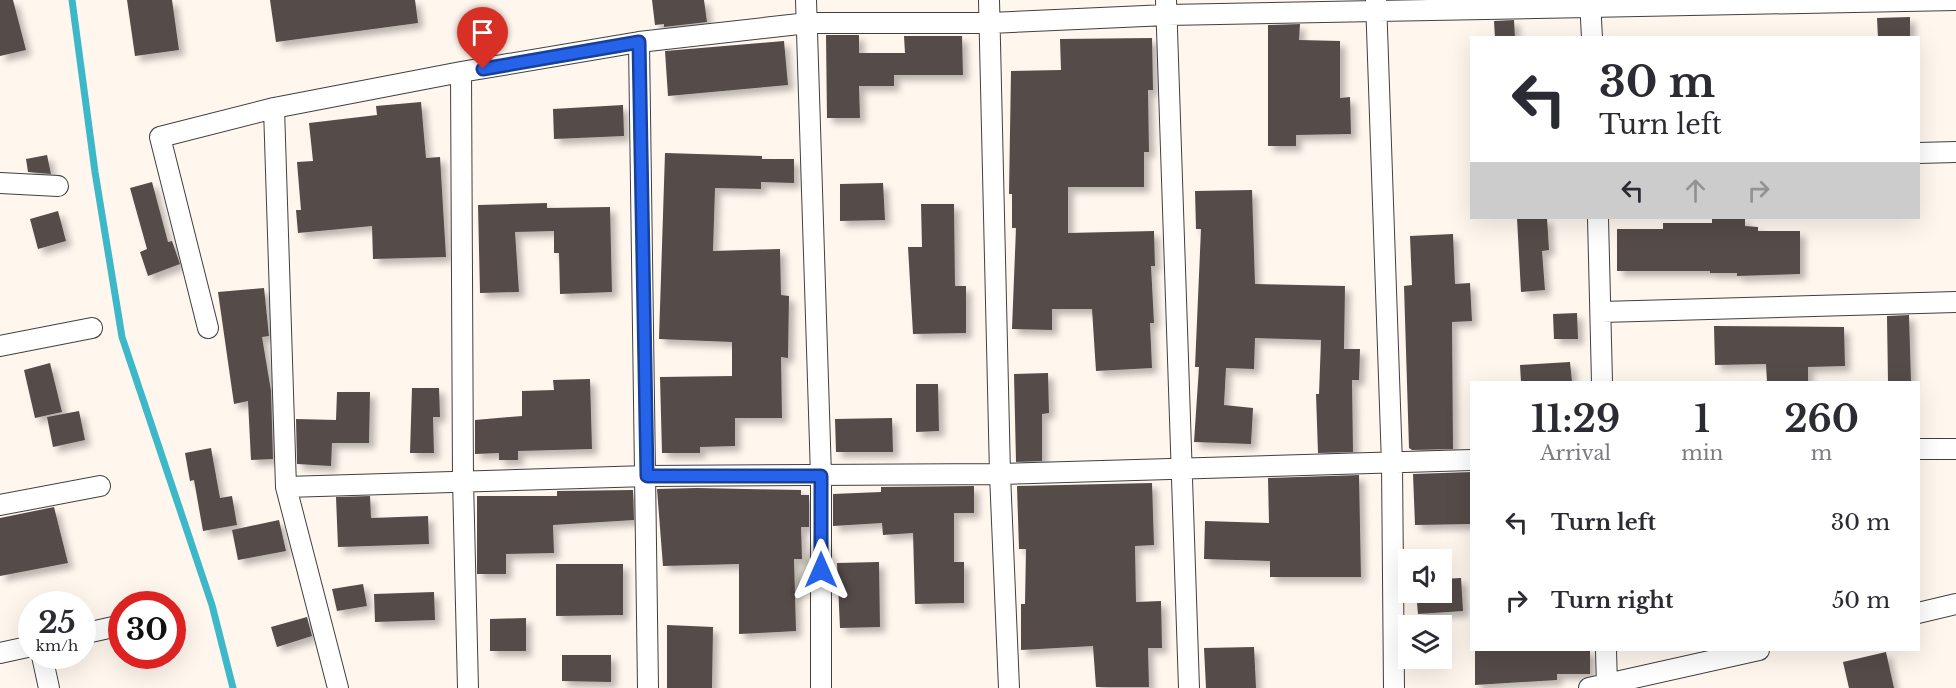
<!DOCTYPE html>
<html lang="en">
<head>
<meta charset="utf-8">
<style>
	body { margin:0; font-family:"Libre Baskerville",serif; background:#f2f2f3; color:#2b2b33; height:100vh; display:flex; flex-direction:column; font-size:22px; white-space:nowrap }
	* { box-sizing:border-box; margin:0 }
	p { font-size:20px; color:#7c7c81 }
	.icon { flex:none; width:33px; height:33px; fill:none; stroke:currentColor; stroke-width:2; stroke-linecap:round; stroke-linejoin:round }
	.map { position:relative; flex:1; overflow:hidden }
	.drawer { position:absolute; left:1470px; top:381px; width:450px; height:270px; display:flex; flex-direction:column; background:#fff; border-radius:0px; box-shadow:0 6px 24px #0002 }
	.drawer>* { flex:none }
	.hud { position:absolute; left:1470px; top:36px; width:450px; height:183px; border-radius:0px; box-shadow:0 6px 24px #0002; background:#fff; color:#2b2b33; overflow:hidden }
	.fabs { position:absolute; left:1398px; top:549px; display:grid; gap:12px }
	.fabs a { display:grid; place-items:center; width:54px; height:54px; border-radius:0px; background:#fff; box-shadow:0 6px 24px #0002; font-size:30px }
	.speed { position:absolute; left:18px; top:591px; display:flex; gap:12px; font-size:30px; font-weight:700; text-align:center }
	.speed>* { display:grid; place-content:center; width:78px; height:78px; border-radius:50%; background:#fff; box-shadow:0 6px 24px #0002; line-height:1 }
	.speed small { font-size:15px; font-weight:400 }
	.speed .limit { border:9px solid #d22; background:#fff; color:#111 }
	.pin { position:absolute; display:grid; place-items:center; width:51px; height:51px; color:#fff; margin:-62px -26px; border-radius:50% 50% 50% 0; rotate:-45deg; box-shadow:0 0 6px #0007 }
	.pin .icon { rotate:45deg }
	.me { position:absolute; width:66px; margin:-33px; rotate:0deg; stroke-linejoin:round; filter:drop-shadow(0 0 4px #0008) }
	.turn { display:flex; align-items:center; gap:21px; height:126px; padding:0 30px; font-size:27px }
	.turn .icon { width:78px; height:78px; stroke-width:2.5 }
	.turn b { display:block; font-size:42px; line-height:51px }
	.lanes { display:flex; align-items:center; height:57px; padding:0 30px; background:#0003; justify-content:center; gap:30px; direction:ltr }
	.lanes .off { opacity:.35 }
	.eta { display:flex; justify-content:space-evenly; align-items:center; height:102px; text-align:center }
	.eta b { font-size:36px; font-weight:800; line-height:42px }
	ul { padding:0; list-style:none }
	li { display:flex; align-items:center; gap:18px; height:78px; padding:0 30px }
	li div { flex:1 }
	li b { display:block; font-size:22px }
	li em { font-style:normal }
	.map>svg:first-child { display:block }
</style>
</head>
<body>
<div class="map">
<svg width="1956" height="688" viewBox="0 0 1956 688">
	<defs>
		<filter id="shadow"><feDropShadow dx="5.5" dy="5.5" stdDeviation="3" flood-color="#0004"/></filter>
	</defs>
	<rect width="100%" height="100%" fill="#fff6ee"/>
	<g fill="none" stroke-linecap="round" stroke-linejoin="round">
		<path stroke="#3db8c9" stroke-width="7" d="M72,0L95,172L122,337L212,605L233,688"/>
	</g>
	<path fill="#554b4a" filter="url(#shadow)" d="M0,0H13L26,50L0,56Z
		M127,0H172L179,50L135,56Z
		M270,0H415L418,23L276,42Z
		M652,0H704L707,22L664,27V24L655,25Z
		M1910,17V38H1878L1877,18Z
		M1514,20L1515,38H1495L1494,21Z
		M1300,24L1299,40L1340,41V98L1350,97L1351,134L1296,135V146H1268V25Z
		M826,35H859V53H905L904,36H962L963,75H894V86H859L860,118H827Z
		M1152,38L1153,90H1148L1149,152H1144V187H1068V233L1154,231L1155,266H1151L1154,323H1150L1152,368L1096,371L1092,309H1052V330L1012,329L1016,228H1012V194H1009L1011,71L1061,70L1060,39Z
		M784,41L788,85L668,96L665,51Z
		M421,102L426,158L440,157L446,257L373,259L372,226L298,233L296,210H301L297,162L313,161L309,123L377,115L376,106Z
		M623,105L624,136L554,139L553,109Z
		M665,153L762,156V159H794V183L761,182V189L715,188L713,251L780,249L781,295L789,296L788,358L781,357L782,418H735V446L700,447V453H662L660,377L732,376V342L659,339Z
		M47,155L51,174L28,172L26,159Z
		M152,182L168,242L172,241L180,264L148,276L140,252L147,249L130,188Z
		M883,183L885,220L840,221V184Z
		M1252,190L1255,284L1345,286L1344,349H1360L1359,380H1352L1353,452L1318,453L1316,394H1319L1321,340L1255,338L1254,369L1226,368L1224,405L1253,408L1251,444L1194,442L1199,367H1195L1201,229H1196L1195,191Z
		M547,203V208L610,207L612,292L560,294L559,253H554V231L515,232L519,292L480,293L478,205Z
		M921,204H954L955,286H966V333L913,334L908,247H922Z
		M58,211L66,241L38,249L30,219Z
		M1517,218H1547L1549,250L1542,251L1545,290L1521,292Z
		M1712,218H1745V226L1758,227V231H1800V274L1737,276V273H1710V271H1617V229H1663V223H1712Z
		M1453,234L1455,284L1470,283L1472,321L1452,322L1453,449L1412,450L1409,448L1404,286L1412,285L1410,236Z
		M264,288L269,336L262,337L271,391L273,459L251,460L248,401L234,404L218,292Z
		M1577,313L1578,339H1554L1553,314Z
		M1909,315L1911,382H1888L1887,316Z
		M1714,326L1844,327L1845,366L1808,367V382H1767L1766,364L1715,365Z
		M1570,362L1572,382H1521L1520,365Z
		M50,363L62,412L35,418L24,370Z
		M1048,373L1049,413L1042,414V461L1016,462L1014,374Z
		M590,379L592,449L518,451V460H499V453L475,454V420L522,416V391L554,390L553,380Z
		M916,384H938L939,431L916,432Z
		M412,388H439L440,417H433L434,453H410Z
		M337,392H370L369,443H332L331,466L297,464L296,419L336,420Z
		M79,411L85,440L53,447L47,417Z
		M892,418L893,452H836L835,419Z
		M211,448L220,498L232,496L237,525L203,531L194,480L190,481L185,453Z
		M1472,472V524L1415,525L1413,474Z
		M1359,475L1361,577H1270V561L1204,559L1205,521L1269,523L1268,478Z
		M1152,483L1154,545L1135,546L1136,602L1161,601L1162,648H1148L1149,687H1096L1093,646L1021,650V604H1025L1026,549H1019L1017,486Z
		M974,486V513H954V562H964V603L915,604L913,533L883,535L882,523L833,526V494L881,492V487Z
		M697,488L801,490V495H809V527H801L802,559H794L796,631L739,634V564L663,566L657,489Z
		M633,490L634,520L553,525L554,553L506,554V574H477V496H557V491Z
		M370,496L371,518L428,516L429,544L338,547L336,497Z
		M54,507L68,563L0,576V518Z
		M279,520L286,551L238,560L232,530Z
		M879,562L880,627L840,628L837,563Z
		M556,564H623V615L556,616Z
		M1461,578L1463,611L1418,614L1416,592H1442V579Z
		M363,584L367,606L337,611L332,589Z
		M434,592L435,620L375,622L374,594Z
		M307,617L312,636L277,647L271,627Z
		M526,618V651H490V619Z
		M667,625L713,627L712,688H667Z
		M1254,647L1256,688H1206L1204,648Z
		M1475,650H1590V674H1557V680L1475,685Z
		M1886,652L1894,688H1849L1843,662Z
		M562,655H611V682L562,681Z"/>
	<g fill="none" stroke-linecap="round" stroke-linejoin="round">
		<g stroke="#404040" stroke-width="22">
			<path id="minor" d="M806,0L821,476V688
				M989,0L1000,474L1009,688
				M1166,0L1189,688
				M1376,0L1392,464L1394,688
				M1590,0L1592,38
				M639,42L648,688
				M461,72L463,480L468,688
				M274,108L286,487L338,688
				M1918,153L1956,152
				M0,183L58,186
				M1598,218L1602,382
				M1602,312L1956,302
				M208,328L160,137L274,108L461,72L639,42L808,23H990L1167,15L1956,0
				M0,346L92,328
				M1918,449H1956
				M286,487L647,476L1000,474L1472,460
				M0,505L100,486
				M1918,613L1956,604
				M82,634L122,625
				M1606,650L1607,685
				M0,653L32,646
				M42,656L49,688
				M1589,688L1759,650"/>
		</g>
		<use href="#minor" stroke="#fff" stroke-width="20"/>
	</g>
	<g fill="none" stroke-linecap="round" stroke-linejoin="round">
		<g stroke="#184099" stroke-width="15">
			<path id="route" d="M483,69L639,42L647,476H821V570"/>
		</g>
		<use href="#route" stroke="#2563eb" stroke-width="10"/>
	</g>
</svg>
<div class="fabs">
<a><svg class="icon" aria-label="sound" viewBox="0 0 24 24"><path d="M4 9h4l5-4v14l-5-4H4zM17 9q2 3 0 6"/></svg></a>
<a><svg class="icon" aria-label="layers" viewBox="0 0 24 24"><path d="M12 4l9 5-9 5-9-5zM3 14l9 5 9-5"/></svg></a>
</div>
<div class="speed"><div>25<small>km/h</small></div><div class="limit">30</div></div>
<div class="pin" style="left:483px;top:69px;background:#d93025"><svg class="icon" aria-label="arrive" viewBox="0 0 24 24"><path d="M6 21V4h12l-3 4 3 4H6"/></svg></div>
<svg class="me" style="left:821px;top:570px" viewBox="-20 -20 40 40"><path d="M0-17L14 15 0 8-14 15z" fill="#2563eb" stroke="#fff" stroke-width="4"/></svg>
<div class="hud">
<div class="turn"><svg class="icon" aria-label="left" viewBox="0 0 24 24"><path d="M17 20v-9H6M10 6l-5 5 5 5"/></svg><div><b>30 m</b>Turn left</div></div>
<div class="lanes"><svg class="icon" aria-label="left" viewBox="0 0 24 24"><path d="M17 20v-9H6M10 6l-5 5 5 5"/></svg><svg class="icon off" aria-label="ahead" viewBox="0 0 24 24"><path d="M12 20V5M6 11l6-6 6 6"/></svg><svg class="icon off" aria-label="right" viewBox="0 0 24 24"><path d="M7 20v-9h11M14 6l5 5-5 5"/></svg></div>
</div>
<section class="drawer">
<div class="eta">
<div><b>11:29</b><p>Arrival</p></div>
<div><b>1</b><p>min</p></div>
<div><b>260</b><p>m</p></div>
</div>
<ul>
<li><svg class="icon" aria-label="left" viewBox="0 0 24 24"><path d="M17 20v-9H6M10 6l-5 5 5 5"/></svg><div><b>Turn left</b></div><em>30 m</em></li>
<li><svg class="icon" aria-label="right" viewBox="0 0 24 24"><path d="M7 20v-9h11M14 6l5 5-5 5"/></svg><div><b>Turn right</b></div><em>50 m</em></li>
</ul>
</section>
</div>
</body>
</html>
